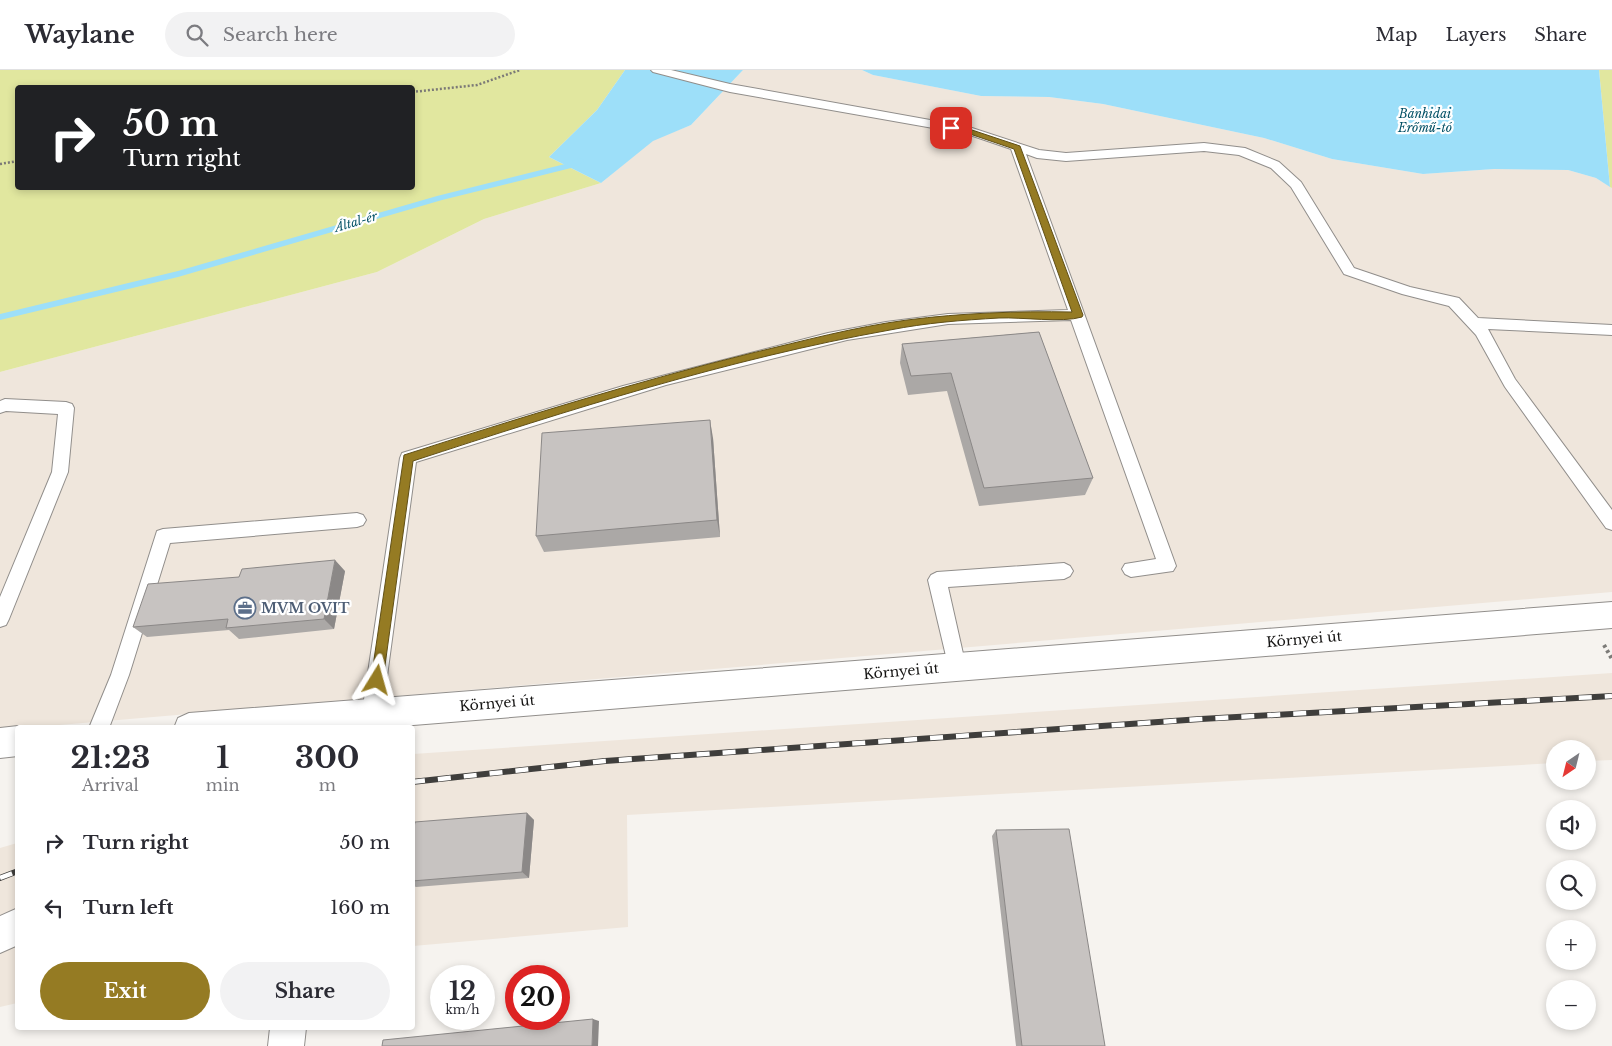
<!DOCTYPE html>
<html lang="en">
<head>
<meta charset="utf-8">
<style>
	body { margin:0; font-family:"Libre Baskerville",serif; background:#f2f2f3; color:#2b2b33; height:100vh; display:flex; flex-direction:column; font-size:19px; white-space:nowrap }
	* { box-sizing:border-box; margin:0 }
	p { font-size:16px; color:#7c7c81 }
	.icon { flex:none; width:28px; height:28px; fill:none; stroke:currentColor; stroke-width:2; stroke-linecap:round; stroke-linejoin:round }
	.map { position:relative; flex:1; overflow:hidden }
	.sheet { position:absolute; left:15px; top:655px; width:400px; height:305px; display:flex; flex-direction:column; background:#fff; border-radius:5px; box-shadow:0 2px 8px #0003 }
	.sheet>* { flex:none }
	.hud { position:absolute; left:15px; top:15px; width:400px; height:105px; border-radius:5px; box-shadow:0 2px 8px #0003; background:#202124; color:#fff; overflow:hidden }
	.needle { width:32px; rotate:215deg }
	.controls { position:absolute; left:1546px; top:670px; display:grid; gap:10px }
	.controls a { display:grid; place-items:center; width:50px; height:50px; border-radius:50%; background:#fff; box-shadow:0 2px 8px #0003; font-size:25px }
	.speed { position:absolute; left:430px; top:895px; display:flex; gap:10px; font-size:25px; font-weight:700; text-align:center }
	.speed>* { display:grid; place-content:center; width:65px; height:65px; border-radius:50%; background:#fff; box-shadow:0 2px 8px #0003; line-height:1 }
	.speed small { font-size:12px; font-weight:400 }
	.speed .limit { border:8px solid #d22; background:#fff; color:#111 }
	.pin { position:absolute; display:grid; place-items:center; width:42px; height:42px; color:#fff; margin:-21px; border-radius:10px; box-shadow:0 2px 8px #0006 }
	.me { position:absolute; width:55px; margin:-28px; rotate:8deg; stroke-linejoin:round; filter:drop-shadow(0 0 4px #0008) }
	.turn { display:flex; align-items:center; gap:18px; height:105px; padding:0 25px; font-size:22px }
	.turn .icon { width:65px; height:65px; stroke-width:2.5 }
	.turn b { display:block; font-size:35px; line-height:42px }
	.eta { display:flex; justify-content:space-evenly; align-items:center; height:85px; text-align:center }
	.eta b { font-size:30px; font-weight:700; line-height:35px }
	.action { display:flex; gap:10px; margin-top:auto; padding:10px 25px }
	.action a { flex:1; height:58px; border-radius:30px; background:#957b23; color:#fff; font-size:20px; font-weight:700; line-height:58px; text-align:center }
	.action a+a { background:#f2f2f3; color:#2b2b33 }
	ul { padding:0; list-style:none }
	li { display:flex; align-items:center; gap:15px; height:65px; padding:0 25px }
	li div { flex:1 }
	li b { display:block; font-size:19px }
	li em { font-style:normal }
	header { display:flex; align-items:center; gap:30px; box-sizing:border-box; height:70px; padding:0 25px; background:#fff; border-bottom:1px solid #e1e1e2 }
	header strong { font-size:24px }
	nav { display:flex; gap:28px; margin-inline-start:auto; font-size:18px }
	.search { width:350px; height:45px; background:#f2f2f3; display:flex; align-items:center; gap:12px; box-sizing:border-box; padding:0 18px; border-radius:28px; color:#7c7c81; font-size:19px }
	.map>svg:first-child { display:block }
</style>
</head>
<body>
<header>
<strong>Waylane</strong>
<div class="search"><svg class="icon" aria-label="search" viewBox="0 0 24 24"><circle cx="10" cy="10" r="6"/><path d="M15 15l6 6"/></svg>Search here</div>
<nav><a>Map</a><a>Layers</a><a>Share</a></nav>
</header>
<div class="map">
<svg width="1612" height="976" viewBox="0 0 1612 976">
	<rect width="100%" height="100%" fill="#f6f3ef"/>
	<path fill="#efe6dc" d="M743,0H862L873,5L981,26L1049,27L1103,34L1264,68L1332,89L1423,104L1494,99L1568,100L1596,108L1612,118V522L36,657L18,658L0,661V302L377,202L484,149L601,113L653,70L691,55Z
		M1612,603V690L1588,691V679H1555V693L627,745L628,857L413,876V684Z
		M17,773V933L0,937V778Z"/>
	<path fill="#e1e79f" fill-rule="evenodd" d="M0,0H625L597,40L549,87L601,113L484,149L377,202L0,302ZM18,18H412V118H18Z
		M1599,0H1612V118L1610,117Z"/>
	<path fill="#9ddff9" d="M625,0H743L691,55L653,71L601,113L549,87L597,40Z
		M862,0H1599L1610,117L1596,108L1568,100L1494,99L1423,104L1332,89L1264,68L1103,34L1049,27L981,26L873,5Z"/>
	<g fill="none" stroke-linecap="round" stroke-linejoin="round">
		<path fill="#9ddff9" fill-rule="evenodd" d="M580,88L584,90L583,92L571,98L442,130L178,207L0,250V244L178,201L437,126L565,94Z"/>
		<g stroke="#918e8b" stroke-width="2">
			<path id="lane" d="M651,0H671L730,14L969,57L1039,80L1066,83L1204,73L1245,78L1279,92L1301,112L1354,198L1410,217L1459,228L1478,248L1612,255V265L1488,259L1515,309L1612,440V460L1606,458L1505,317L1476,265L1449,236L1402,224L1344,204L1291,117L1271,98L1239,85L1204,81L1066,91L1037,88L1026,84L1176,496L1173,501L1131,507L1125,504L1122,499L1125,494L1156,489L1071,250L948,254L847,270L666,315L416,392L382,643L379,649L372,652L365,649L362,643L400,388L402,383L623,316L828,263L886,252L948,244L1068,240L1011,79L967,64L730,22L653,2Z
				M5,329L66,332L72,334L74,338L68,402L9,549L6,555L0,557V527L52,402L58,344L6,341L0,343V331Z
				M357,443L363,445L366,450L363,455L357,457L170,473L129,605L109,658H89L111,605L157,461L163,459Z
				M1064,493L1070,496L1073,501L1070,506L1064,509L948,517L966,597L964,603L957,606L950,603L928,510L931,505L937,502Z"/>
		</g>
		<g stroke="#918e8b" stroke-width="2">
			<path id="street" d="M1612,532V558L376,658H174L178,648L189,643Z
				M18,656L21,658H18V686L0,688V658Z
				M18,838V875L0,883V846Z
				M270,958H306L304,976H268Z"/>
		</g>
		<path stroke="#7c7a77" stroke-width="2.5" stroke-dasharray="2 2" stroke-linecap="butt" d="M412,22L477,15L520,0
			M0,94L18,91"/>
		<path stroke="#7c7a77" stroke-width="4" stroke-dasharray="3 3" stroke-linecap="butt" d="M1604,575L1612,589"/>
		<use href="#lane" fill="#fff" fill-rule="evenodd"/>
		<use href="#street" fill="#fff" fill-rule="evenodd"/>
		<g stroke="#3f3e3c" stroke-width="6">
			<path id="rail" d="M412,712L605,691L1201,649L1612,626
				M0,808L18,801"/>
		</g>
		<use href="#rail" stroke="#fff" stroke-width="4.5" stroke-dasharray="13" stroke-linecap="butt"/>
	</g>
	<path fill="#aba8a6" d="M1039,262L1093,408L1085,425L979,436L947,321L908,325L900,293L902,274Z
		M713,368L720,467L544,482L536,466Z
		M345,501L334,559L239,569L229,560L147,567L133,557Z
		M527,743L534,750L529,808L416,817L412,815V769Z
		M996,760L1105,976H1016L992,766Z"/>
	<path fill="#8b8887" d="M710,350L713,368L720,467L717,450Z
		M335,490L345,501L334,559L324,549Z
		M527,743L534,750L529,808L522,802Z
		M593,949L599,951L598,976H592Z"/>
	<path fill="#c7c3c1" stroke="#8b8887" d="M1039,262L1093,408L984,418L951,303L911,306L902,274Z
		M710,350L717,450L536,466L542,363Z
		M335,490L324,549L226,558L228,549L133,557L148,514L239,507L242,499Z
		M527,743L522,802L412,811V769L415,752Z
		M1069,759L1105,976H1022L996,760Z
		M593,949L592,976H382L383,970Z"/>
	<path fill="#957b23" stroke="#615017" d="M948,56L972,60L1020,76L1083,245L1082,247C1062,253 1022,247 999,248C963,250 925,253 890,260C728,289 569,340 413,391L383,610L381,614L377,616L372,614L371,610L404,385C519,348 635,312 752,283C803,271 854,257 907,250C962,243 1017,241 1072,242L1014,79L967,63L948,60Z"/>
	<defs>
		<g id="office-ring" transform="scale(1.125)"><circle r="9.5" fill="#fff" stroke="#5c6f8a" stroke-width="1.5"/><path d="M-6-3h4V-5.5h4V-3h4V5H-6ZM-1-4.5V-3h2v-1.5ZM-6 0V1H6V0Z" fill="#5c6f8a"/></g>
	</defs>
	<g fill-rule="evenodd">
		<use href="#office-ring" x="245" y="538"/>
	</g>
	<g text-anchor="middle" stroke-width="4.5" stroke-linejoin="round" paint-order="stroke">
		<g font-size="12" font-style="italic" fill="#004f64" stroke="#fff">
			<text x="1425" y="48">Bánhidai<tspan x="1425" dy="14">Erőmű-tó</tspan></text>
			<text transform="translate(356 152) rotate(-16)" y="4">Által-ér</text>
		</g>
		<g font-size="14" font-weight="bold" fill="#4e5e75" stroke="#fff" text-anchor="start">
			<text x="261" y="543">MVM OVIT</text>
		</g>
		<g font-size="14" fill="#151413" stroke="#fff">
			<text transform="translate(1304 569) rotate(-5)" y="5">Környei út</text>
			<text transform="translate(901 601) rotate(-5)" y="5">Környei út</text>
			<text transform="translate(497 633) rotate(-5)" y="5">Környei út</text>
		</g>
	</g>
</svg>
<div class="controls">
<a><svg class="needle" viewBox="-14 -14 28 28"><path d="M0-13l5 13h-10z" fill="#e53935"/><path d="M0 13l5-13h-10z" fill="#7c7c81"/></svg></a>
<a><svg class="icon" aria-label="sound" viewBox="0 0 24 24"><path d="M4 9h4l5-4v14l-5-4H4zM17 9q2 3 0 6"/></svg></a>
<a><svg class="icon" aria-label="search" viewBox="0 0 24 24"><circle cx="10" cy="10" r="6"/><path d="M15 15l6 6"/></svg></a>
<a>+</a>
<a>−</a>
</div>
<div class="speed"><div>12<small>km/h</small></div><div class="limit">20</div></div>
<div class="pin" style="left:951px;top:58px;background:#d93025"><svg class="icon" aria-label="arrive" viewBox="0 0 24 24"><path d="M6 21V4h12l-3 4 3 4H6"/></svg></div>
<svg class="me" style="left:377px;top:610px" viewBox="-20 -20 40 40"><path d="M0-17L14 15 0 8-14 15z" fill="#957b23" stroke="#fff" stroke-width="4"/></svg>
<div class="hud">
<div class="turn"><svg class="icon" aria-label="right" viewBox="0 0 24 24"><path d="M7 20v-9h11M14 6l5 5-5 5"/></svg><div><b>50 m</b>Turn right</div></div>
</div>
<section class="sheet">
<div class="eta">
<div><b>21:23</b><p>Arrival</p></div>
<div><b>1</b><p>min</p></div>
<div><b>300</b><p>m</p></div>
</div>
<ul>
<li><svg class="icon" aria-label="right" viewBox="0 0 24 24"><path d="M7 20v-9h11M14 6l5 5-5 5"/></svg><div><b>Turn right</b></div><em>50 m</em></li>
<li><svg class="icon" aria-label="left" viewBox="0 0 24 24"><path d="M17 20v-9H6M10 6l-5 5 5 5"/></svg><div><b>Turn left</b></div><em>160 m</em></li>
</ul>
<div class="action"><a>Exit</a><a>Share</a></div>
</section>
</div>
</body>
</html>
